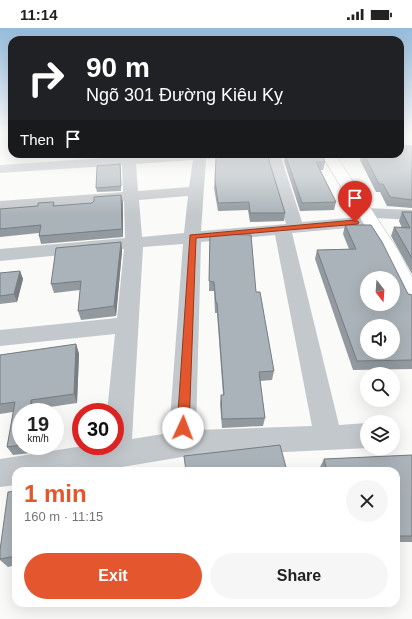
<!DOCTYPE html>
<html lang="en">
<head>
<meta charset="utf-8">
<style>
	body { margin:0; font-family:Arial,sans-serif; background:#f6f6f6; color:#222; height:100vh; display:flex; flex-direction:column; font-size:15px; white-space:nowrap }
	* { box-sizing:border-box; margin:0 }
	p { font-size:13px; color:#767676 }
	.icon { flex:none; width:22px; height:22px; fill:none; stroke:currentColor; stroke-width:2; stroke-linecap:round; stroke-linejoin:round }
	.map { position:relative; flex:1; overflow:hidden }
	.side { position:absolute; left:12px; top:439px; width:388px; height:140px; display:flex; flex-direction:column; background:#fff; border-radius:12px; box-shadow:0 4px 16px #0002 }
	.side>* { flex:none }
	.hud { position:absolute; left:8px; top:8px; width:396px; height:122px; border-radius:12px; box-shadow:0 4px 16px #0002; background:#202124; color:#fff; overflow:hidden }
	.needle { width:26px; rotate:163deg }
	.fabs { position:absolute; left:360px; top:243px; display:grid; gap:8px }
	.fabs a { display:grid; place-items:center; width:40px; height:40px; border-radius:50%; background:#fff; box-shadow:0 4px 16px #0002; font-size:20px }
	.speed { position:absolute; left:12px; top:375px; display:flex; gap:8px; font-size:20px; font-weight:700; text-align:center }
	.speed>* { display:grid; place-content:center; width:52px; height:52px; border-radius:50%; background:#fff; box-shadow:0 4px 16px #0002; line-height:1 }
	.speed small { font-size:10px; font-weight:400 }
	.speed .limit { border:6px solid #d22; background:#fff; color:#111 }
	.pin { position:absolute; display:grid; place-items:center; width:34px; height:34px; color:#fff; margin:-41px -17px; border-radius:50% 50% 50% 0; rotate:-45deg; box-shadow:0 0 4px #0007 }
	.pin .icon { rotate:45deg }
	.me { position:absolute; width:44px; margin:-22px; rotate:2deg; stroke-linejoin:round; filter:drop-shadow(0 0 3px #0008) }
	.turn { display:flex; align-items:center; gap:14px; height:84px; padding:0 12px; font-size:18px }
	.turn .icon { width:52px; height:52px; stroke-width:2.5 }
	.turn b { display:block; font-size:28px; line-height:34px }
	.then { display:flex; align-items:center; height:38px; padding:0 12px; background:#0003; gap:8px; font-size:15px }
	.round { display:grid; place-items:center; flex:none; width:42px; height:42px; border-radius:21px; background:#f6f6f6 }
	.head { display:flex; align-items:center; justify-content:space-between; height:68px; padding:0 12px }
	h1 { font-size:24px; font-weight:700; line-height:30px; color:#e4572e }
	.button { display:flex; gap:8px; margin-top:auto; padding:8px 12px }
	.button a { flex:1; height:46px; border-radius:24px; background:#e4572e; color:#fff; font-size:16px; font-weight:700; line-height:46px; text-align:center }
	.button a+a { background:#f6f6f6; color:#222 }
	.status { display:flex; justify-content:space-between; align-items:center; height:28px; padding:0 20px; background:#fff; direction:ltr }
	.status svg { height:11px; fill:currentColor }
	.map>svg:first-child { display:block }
</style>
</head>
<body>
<div class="status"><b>11:14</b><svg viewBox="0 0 49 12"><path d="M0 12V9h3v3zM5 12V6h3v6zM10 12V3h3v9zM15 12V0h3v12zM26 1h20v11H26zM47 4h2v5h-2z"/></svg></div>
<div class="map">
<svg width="412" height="591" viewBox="0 0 412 591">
	<rect width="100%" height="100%" fill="#fafaf8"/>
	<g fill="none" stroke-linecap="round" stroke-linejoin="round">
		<g stroke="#b5babe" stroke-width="1">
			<path id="major" d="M321,126H335L398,222L412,249V276L405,274L402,269L380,222Z"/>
		</g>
		<path fill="#c3c8cc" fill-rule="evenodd" d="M165,126H232L230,129L206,131L201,203L286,196L266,126H280L302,194L361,189L358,185L360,182L366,180L412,182V192L377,190L378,193L376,197L370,198L292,205L339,397L367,395V420H369L182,429L98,443H16V457L0,459V431L83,418H115V384H107L115,306L0,318V302L117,290L124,221L0,233V221L125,210L124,173L0,183V173L123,164L122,137L0,145V137ZM193,132L189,159L138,163L136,136ZM188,168L184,205L142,209L139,172ZM275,207L312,398L196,402L201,214ZM183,216L169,405L132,411L143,219Z"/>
		<use href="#major" fill="#fff" fill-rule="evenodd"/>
	</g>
	<path fill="#929a9f" d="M412,118V180L387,178L380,164H376L360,132L362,126H400Z
		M255,126L285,185L284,193L250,194L248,182L218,183L214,160L215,152L255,129Z
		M285,126L325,134L323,142H320L336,174L334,182L300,183L284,133Z
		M121,141V163L97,164L96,160Z
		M121,167L123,175V209L41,216L39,208V205L0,209V181L55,178L92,175Z
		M402,184H412V246L391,208L394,199L402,200L399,193Z
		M345,197L408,266L412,267V341L353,342L315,231L317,222L349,221L343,206Z
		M210,206L256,264L274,343L272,352L260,353L265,390L263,398L222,400L220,376L221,367H223L217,285H215L214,263H209Z
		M121,214L122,223L116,288L81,292L78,283L80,262L54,265L51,256Z
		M20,243L23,251L17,274L0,276V245Z
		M76,316L79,326L77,375L36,381L21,384V418H32L31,425L13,427L7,419L13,384L0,386V327Z
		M412,427V514H396V443H321L320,439L324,431Z
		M16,463V537L8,539L0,532V522Z"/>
	<path fill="#777d82" d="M120,136L121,141V163V158Z
		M121,167L123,175V209L122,201Z
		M121,214L122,223L116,288L114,278Z
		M20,243L23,251L17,274L14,266Z
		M76,316L79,326L77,375L74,366Z
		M31,372L36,381V384H30Z
		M27,418H32L31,425Z"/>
	<path fill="#aab3b9" stroke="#777d82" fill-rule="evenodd" d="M400,118H412V172L390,169L383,156H379L364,126H400Z
		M255,126H267L285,185H250L249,174L218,175L215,152L216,129H256Z
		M285,126H322L325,134H316L336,174L302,175Z
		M120,136L121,158L96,160L97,138Z
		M121,167L122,201L39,208L41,197L0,201V181L38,178V175L54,174L53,178L92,175L94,173V169Z
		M402,184H412V230L394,199L410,200Z
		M345,197H371L382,214L408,266L412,267V332L357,333L317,222L356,221ZM367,250H393V276H367ZM367,298H393V324H367Z
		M210,206L251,207L256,264H260L274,343L259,344L265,390L222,391L221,367H224L217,275H216L214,254L209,253Z
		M121,214L114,278L78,283L81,253L51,256L56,220Z
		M20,243L14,266L0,268V245Z
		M76,316L74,366L31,372L30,384H21V417L7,419L15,374L0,376V327Z
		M280,417L287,443H186L184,428Z
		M412,427V508H396V443H327L324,431Z
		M16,463V528L0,531V522L8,464Z"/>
	<linearGradient id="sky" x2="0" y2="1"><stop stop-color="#96bcdc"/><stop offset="0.56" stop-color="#fdfdfc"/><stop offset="1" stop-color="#fdfdfc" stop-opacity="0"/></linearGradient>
	<rect width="412" height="187" fill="url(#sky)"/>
	<path fill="#e4572e" stroke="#94391e" d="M355,192L359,194L358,196L196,210L189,400L187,404L183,405L179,404L177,400L190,207Z"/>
</svg>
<div class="fabs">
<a><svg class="needle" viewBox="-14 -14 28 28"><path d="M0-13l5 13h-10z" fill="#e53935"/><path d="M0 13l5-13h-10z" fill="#767676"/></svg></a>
<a><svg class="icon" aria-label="sound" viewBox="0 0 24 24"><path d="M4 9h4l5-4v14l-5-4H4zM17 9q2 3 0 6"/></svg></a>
<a><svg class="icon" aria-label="search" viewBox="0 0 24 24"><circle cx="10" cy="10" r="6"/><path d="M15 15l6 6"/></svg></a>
<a><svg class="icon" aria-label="layers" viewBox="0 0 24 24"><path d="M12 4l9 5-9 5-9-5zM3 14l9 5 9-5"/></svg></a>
</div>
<div class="speed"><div>19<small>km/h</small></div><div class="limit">30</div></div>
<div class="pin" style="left:355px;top:194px;background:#d93025"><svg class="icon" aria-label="arrive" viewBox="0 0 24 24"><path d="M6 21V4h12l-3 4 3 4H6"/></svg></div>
<svg class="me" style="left:183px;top:400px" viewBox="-20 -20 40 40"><circle r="19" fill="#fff"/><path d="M0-13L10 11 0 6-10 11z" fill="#e4572e"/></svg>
<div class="hud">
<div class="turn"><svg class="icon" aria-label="right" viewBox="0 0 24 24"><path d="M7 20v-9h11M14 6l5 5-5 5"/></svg><div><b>90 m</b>Ngõ 301 Đường Kiêu Kỵ</div></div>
<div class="then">Then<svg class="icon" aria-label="arrive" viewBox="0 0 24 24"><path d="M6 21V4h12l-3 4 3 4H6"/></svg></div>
</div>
<section class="side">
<div class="head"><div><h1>1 min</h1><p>160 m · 11:15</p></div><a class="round"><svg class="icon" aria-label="close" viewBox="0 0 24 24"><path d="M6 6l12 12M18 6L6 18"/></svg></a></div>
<div class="button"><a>Exit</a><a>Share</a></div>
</section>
</div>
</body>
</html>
